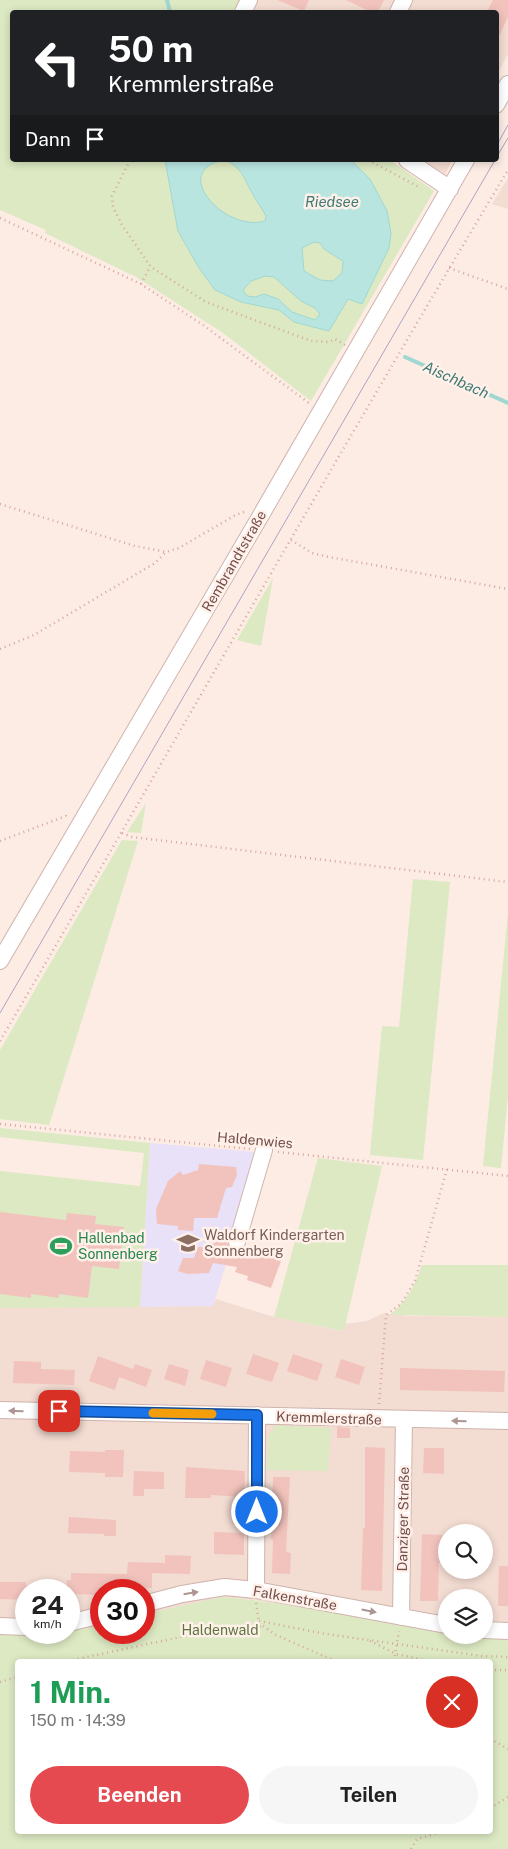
<!DOCTYPE html>
<html lang="de">
<head>
<meta charset="utf-8">
<style>
	body { margin:0; font-family:"Public Sans",sans-serif; background:#f6f6f6; color:#222; height:100vh; display:flex; flex-direction:column; font-size:19px; white-space:nowrap }
	* { box-sizing:border-box; margin:0 }
	p { font-size:16px; color:#767676 }
	.icon { flex:none; width:28px; height:28px; fill:none; stroke:currentColor; stroke-width:2; stroke-linecap:round; stroke-linejoin:round }
	.map { position:relative; flex:1; overflow:hidden }
	.side { position:absolute; left:15px; top:1659px; width:478px; height:175px; display:flex; flex-direction:column; background:#fff; border-radius:5px; box-shadow:0 2px 8px #0003 }
	.side>* { flex:none }
	.banner { position:absolute; left:10px; top:10px; width:489px; height:152px; border-radius:5px; box-shadow:0 2px 8px #0003; background:#202124; color:#fff; overflow:hidden }
	.tools { position:absolute; left:438px; top:1524px; display:grid; gap:10px }
	.tools a { display:grid; place-items:center; width:55px; height:55px; border-radius:50%; background:#fff; box-shadow:0 2px 8px #0003; font-size:25px }
	.speed { position:absolute; left:15px; top:1579px; display:flex; gap:10px; font-size:25px; font-weight:700; text-align:center }
	.speed>* { display:grid; place-content:center; width:65px; height:65px; border-radius:50%; background:#fff; box-shadow:0 2px 8px #0003; line-height:1 }
	.speed small { font-size:12px; font-weight:400 }
	.speed .limit { border:8px solid #d22; background:#fff; color:#111 }
	.pin { position:absolute; display:grid; place-items:center; width:42px; height:42px; color:#fff; margin:-21px; border-radius:10px; box-shadow:0 2px 8px #0006 }
	.me { position:absolute; width:55px; margin:-28px; rotate:0deg; stroke-linejoin:round; filter:drop-shadow(0 0 4px #0008) }
	.turn { display:flex; align-items:center; gap:18px; height:105px; padding:0 15px; font-size:22px }
	.turn .icon { width:65px; height:65px; stroke-width:2.5 }
	.turn b { display:block; font-size:35px; line-height:42px }
	.then { display:flex; align-items:center; height:48px; padding:0 15px; background:#0003; gap:10px; font-size:19px }
	.round { display:grid; place-items:center; flex:none; width:52px; height:52px; border-radius:26px; background:#f6f6f6 }
	.head { display:flex; align-items:center; justify-content:space-between; height:85px; padding:0 15px }
	h1 { font-size:30px; font-weight:700; line-height:38px; color:#1e9e55 }
	.action { display:flex; gap:10px; margin-top:auto; padding:10px 15px }
	.action a { flex:1; height:58px; border-radius:30px; background:#e54a50; color:#fff; font-size:20px; font-weight:700; line-height:58px; text-align:center }
	.action a+a { background:#f6f6f6; color:#222 }
	.map>svg:first-child { display:block }
</style>
</head>
<body>
<div class="map">
<svg width="508" height="1849" viewBox="0 0 508 1849">
	<rect width="100%" height="100%" fill="#fcece4"/>
	<path fill="#f3dcd2" fill-rule="evenodd" d="M258,0H508V54L496,76V12H252Z
		M424,160H452L445,175Z
		M508,178V209L492,204Z
		M216,1299L274,1317L343,1331L345,1324L367,1321L384,1313L408,1316L508,1317V1639L482,1638L459,1635H484V1598H446V1633L391,1625L256,1600L222,1597L144,1614V1590H101V1623L69,1630V1590H26V1632L0,1630V1308L213,1306ZM446,1532H484V1570H446Z"/>
	<path fill="#e9e1f8" d="M150,1143L256,1152L259,1159L213,1306L140,1307Z"/>
	<path fill="#dce9c2" fill-rule="evenodd" d="M0,0H242L236,12H12V160H165L178,231L199,268L215,290L241,302L279,310L294,322L329,331L348,299L362,304L370,179L351,160H390L434,191L311,401L223,333L136,277L45,233L46,230L0,210Z
		M225,160C242,168 243,176 251,191C255,199 261,208 266,216L265,221C223,233 168,169 225,160Z
		M314,242L320,243L324,249L343,261L342,273L333,281L320,280L304,271L302,248Z
		M265,276H274L301,301L315,308L320,314L315,320L292,312L278,299L264,294L255,297L247,296L243,290L251,281Z
		M273,578L261,646L237,640Z
		M146,803L141,833L127,832Z
		M122,840L138,841L49,1125L0,1119V1050Z
		M413,879L450,882L423,1160L370,1155L382,1026L399,1027Z
		M508,913V1096L501,1168L483,1166Z
		M0,1128L150,1143L140,1307L0,1308V1171L140,1186L144,1153L0,1137Z
		M318,1158L382,1166L344,1331L274,1317Z
		M422,1265H508V1317L390,1315C407,1301 415,1286 422,1265Z
		M276,1425L331,1428L328,1471L267,1470L268,1436Z
		M222,1597C297,1603 371,1622 446,1633V1635L508,1639V1849H0V1630L52,1634L69,1632V1630L101,1623V1632H144V1614ZM18,1661H490V1831H18Z"/>
	<path fill="#b9e5e0" stroke="#9fd7d1" fill-rule="evenodd" d="M165,160H351L370,179L387,211L391,234L389,248L362,304L348,299L329,331L294,322L279,310L241,302L215,290L199,268L178,231ZM225,160C241,167 243,176 251,191C255,199 261,207 266,216L265,221C224,233 168,169 225,160ZM314,242L320,243L324,249L343,261L342,273L333,281L320,280L304,271L302,248ZM265,276L274,277L301,301L315,308L320,314L315,320L292,312L278,299L264,294L255,297L247,296L243,290L251,281Z"/>
	<g fill="none" stroke-linecap="round" stroke-linejoin="round">
		<path stroke="#9fd7d1" stroke-width="4" d="M167,0L170,12
			M405,357L508,403"/>
	</g>
	<path fill="#f1c3bc" d="M277,0H309L304,11Z
		M346,0H384L378,12H371Z
		M493,0H508V17L496,43V12H487Z
		M199,1164L236,1167L237,1175L232,1187L226,1188L217,1218H194L193,1231L178,1230V1226L157,1224L156,1209L168,1181L180,1171L183,1175L198,1170Z
		M0,1212L66,1220L67,1213L96,1216L95,1224L124,1227L119,1269L92,1266L88,1298L59,1294V1298L31,1294V1298L0,1294Z
		M221,1239L227,1241L229,1249L234,1251L239,1252L244,1249L252,1252L254,1247L271,1253L270,1257L281,1261L271,1288L247,1280L248,1276L235,1272L237,1267L213,1263L209,1273L187,1274L178,1271L183,1258H194L198,1247H207Z
		M253,1354L279,1363L272,1382L246,1374Z
		M293,1354L323,1364L317,1381L287,1371Z
		M98,1356L133,1369L135,1364L152,1370L146,1387L119,1377L115,1390L89,1381Z
		M341,1359L365,1367L359,1385L335,1377Z
		M206,1360L232,1368L226,1387L200,1379Z
		M14,1361L41,1362V1369L75,1370L74,1385L13,1383Z
		M169,1364L189,1370L185,1386L164,1379Z
		M400,1368L505,1371L504,1392L400,1390Z
		M337,1427L350,1428V1438H337Z
		M365,1447L385,1448L382,1591L361,1590L363,1528H365Z
		M424,1448H444V1474L423,1473Z
		M105,1450H124L123,1477H105V1473L69,1472L70,1451L105,1452Z
		M186,1467L245,1471L244,1497L211,1495V1498H185Z
		M134,1471L164,1472V1489H144V1496H133Z
		M273,1477H290L286,1552L291,1553L290,1574L272,1573L273,1540H271Z
		M69,1517L116,1520V1536H104V1534L68,1533Z
		M214,1532L244,1533V1555L214,1554Z
		M422,1534L443,1535L442,1563H439L438,1601H420Z
		M165,1555L191,1556L190,1574L152,1573V1588L107,1585L106,1590H101V1595L71,1594L69,1590H66L67,1580H71V1573L127,1574L128,1562L165,1563Z
		M499,1566H508V1606H498Z
		M0,1582H26V1600L0,1599Z"/>
	<g fill="none" stroke-linecap="round" stroke-linejoin="round">
		<g stroke="#cfb4ad" stroke-width="18">
			<path id="minor" d="M243,12L249,0
				M398,12L404,0
				M496,105L508,84
				M407,160L450,189
				M0,961L261,515L466,160
				M237,1242L264,1150
				M0,1410L508,1421
				M256,1590L257,1415
				M144,1604L182,1594L225,1587L256,1590L446,1625
				M401,1617L404,1420
				M69,1623L101,1615
				M0,1626L26,1627
				M484,1630L508,1631"/>
		</g>
		<path stroke="#d6a69f" stroke-width="2.5" stroke-dasharray="1 4" stroke-linecap="butt" d="M130,160L112,196L113,207L122,225L151,267L206,302L311,341L329,342L335,339L345,345
			M368,160L419,187
			M0,218L141,284L203,325L309,403
			M449,268L508,289
			M141,284L150,267
			M0,504L135,546L166,552L179,548L234,516L246,511
			M291,540L312,553L329,557L508,589
			M0,649L34,635L155,563L166,552
			M122,833L132,837L508,882
			M0,841L66,816L68,817
			M0,1041C170,751 335,458 508,170
			M0,1124L250,1149
			M278,1152L508,1176
			M379,1404L386,1315L401,1304L415,1281L447,1169
			M256,1603L259,1622
			M259,1621L326,1634L482,1656L508,1657
			M263,1626L276,1635L335,1661
			M370,1641L396,1654L430,1661
			M68,1661L190,1635L263,1626
			M394,1661L399,1631
			M490,1670H508
			M0,1682L18,1677
			M490,1739L508,1749
			M490,1808L508,1797
			M411,1849L417,1839L444,1831"/>
		<use href="#minor" stroke="#fff" stroke-width="16"/>
		<path stroke="#aca3c5" stroke-width="1" d="M498,143L508,125
			M496,158L508,138
			M0,1013L495,160"/>
	</g>
	<defs><path id="oneway-solid" d="M-6-.8H1V-3.2L6.5 0L1 3.2V.8H-6Z" transform="scale(1.25)"/></defs>
	<g fill="#ac9592">
		<use href="#oneway-solid" transform="translate(16 1411) rotate(-179)"/>
		<use href="#oneway-solid" transform="translate(459 1421) rotate(-179)"/>
		<use href="#oneway-solid" transform="translate(191 1593) rotate(-9)"/>
		<use href="#oneway-solid" transform="translate(369 1611) rotate(11)"/>
	</g>
	<g fill="none" stroke-linecap="round" stroke-linejoin="round">
		<g stroke="#114b97" stroke-width="12">
			<path id="route" d="M59,1411L257,1415V1512"/>
		</g>
		<use href="#route" stroke="#1a73e8" stroke-width="9"/>
		<path stroke="#f59e0b" stroke-width="9" d="M153,1413L212,1414"/>
	</g>
	<defs>
		<g id="school-bare" transform="scale(1.725)"><path d="M0-5L7-2L0 1L-7-2ZM-4 1L0 2.5L4 1V4Q0 6-4 4Z" fill="#8d6e63" stroke="#fff1ea" stroke-width="2.5" paint-order="stroke"/></g>
		<g id="stadium-bare" transform="scale(1.725)"><path d="M0-5a6.5 5 0 1 0 0 10a6.5 5 0 1 0 0-10ZM-3.5-1.8h7v3.6h-7Z" fill="#2e9e5b" stroke="#fff1ea" stroke-width="2.5" paint-order="stroke"/></g>
	</defs>
	<g fill-rule="evenodd">
		<use href="#school-bare" x="188" y="1243"/>
		<use href="#stadium-bare" x="61" y="1246"/>
	</g>
	<g text-anchor="middle" stroke-width="5" stroke-linejoin="round" paint-order="stroke">
		<g font-size="14" fill="#744e4a" stroke="#fff1ea">
			<text transform="translate(234 561) rotate(-60)" y="5">Rembrandtstraße</text>
			<text transform="translate(255 1140) rotate(5)" y="5">Haldenwies</text>
			<text transform="translate(329 1418) rotate(2)" y="5">Kremmlerstraße</text>
			<text transform="translate(403 1519) rotate(-89)" y="5">Danziger Straße</text>
			<text transform="translate(295 1598) rotate(10)" y="5">Falkenstraße</text>
		</g>
		<g font-size="14" fill="#785e54" stroke="#fff1ea" text-anchor="start">
			<text x="204" y="1240">Waldorf Kindergarten<tspan x="204" dy="16">Sonnenberg</tspan></text>
		</g>
		<g font-size="14" fill="#27864d" stroke="#fff1ea" text-anchor="start">
			<text x="78" y="1243">Hallenbad<tspan x="78" dy="16">Sonnenberg</tspan></text>
		</g>
		<g font-size="14" fill="#5d743f" stroke="#fff1ea">
			<text x="220" y="1635">Haldenwald</text>
		</g>
		<g font-size="15" font-style="italic" fill="#3e7974" stroke="#fff1ea">
			<text x="332" y="207">Riedsee</text>
			<text transform="translate(456 380) rotate(24)" y="5">Aischbach</text>
		</g>
	</g>
</svg>
<div class="tools">
<a><svg class="icon" aria-label="search" viewBox="0 0 24 24"><circle cx="10" cy="10" r="6"/><path d="M15 15l6 6"/></svg></a>
<a><svg class="icon" aria-label="layers" viewBox="0 0 24 24"><path d="M12 4l9 5-9 5-9-5zM3 14l9 5 9-5"/></svg></a>
</div>
<div class="speed"><div>24<small>km/h</small></div><div class="limit">30</div></div>
<div class="pin" style="left:59px;top:1411px;background:#d93025"><svg class="icon" aria-label="arrive" viewBox="0 0 24 24"><path d="M6 21V4h12l-3 4 3 4H6"/></svg></div>
<svg class="me" style="left:257px;top:1512px" viewBox="-20 -20 40 40"><circle r="17" fill="#1a73e8" stroke="#fff" stroke-width="3"/><path d="M0-11L8 9 0 5-8 9z" fill="#fff"/></svg>
<div class="banner">
<div class="turn"><svg class="icon" aria-label="left" viewBox="0 0 24 24"><path d="M17 20v-9H6M10 6l-5 5 5 5"/></svg><div><b>50 m</b>Kremmlerstraße</div></div>
<div class="then">Dann<svg class="icon" aria-label="arrive" viewBox="0 0 24 24"><path d="M6 21V4h12l-3 4 3 4H6"/></svg></div>
</div>
<section class="side">
<div class="head"><div><h1>1 Min.</h1><p>150 m · 14:39</p></div><a class="round" style="background:#d93025;color:#fff"><svg class="icon" aria-label="close" viewBox="0 0 24 24"><path d="M6 6l12 12M18 6L6 18"/></svg></a></div>
<div class="action"><a>Beenden</a><a>Teilen</a></div>
</section>
</div>
</body>
</html>
